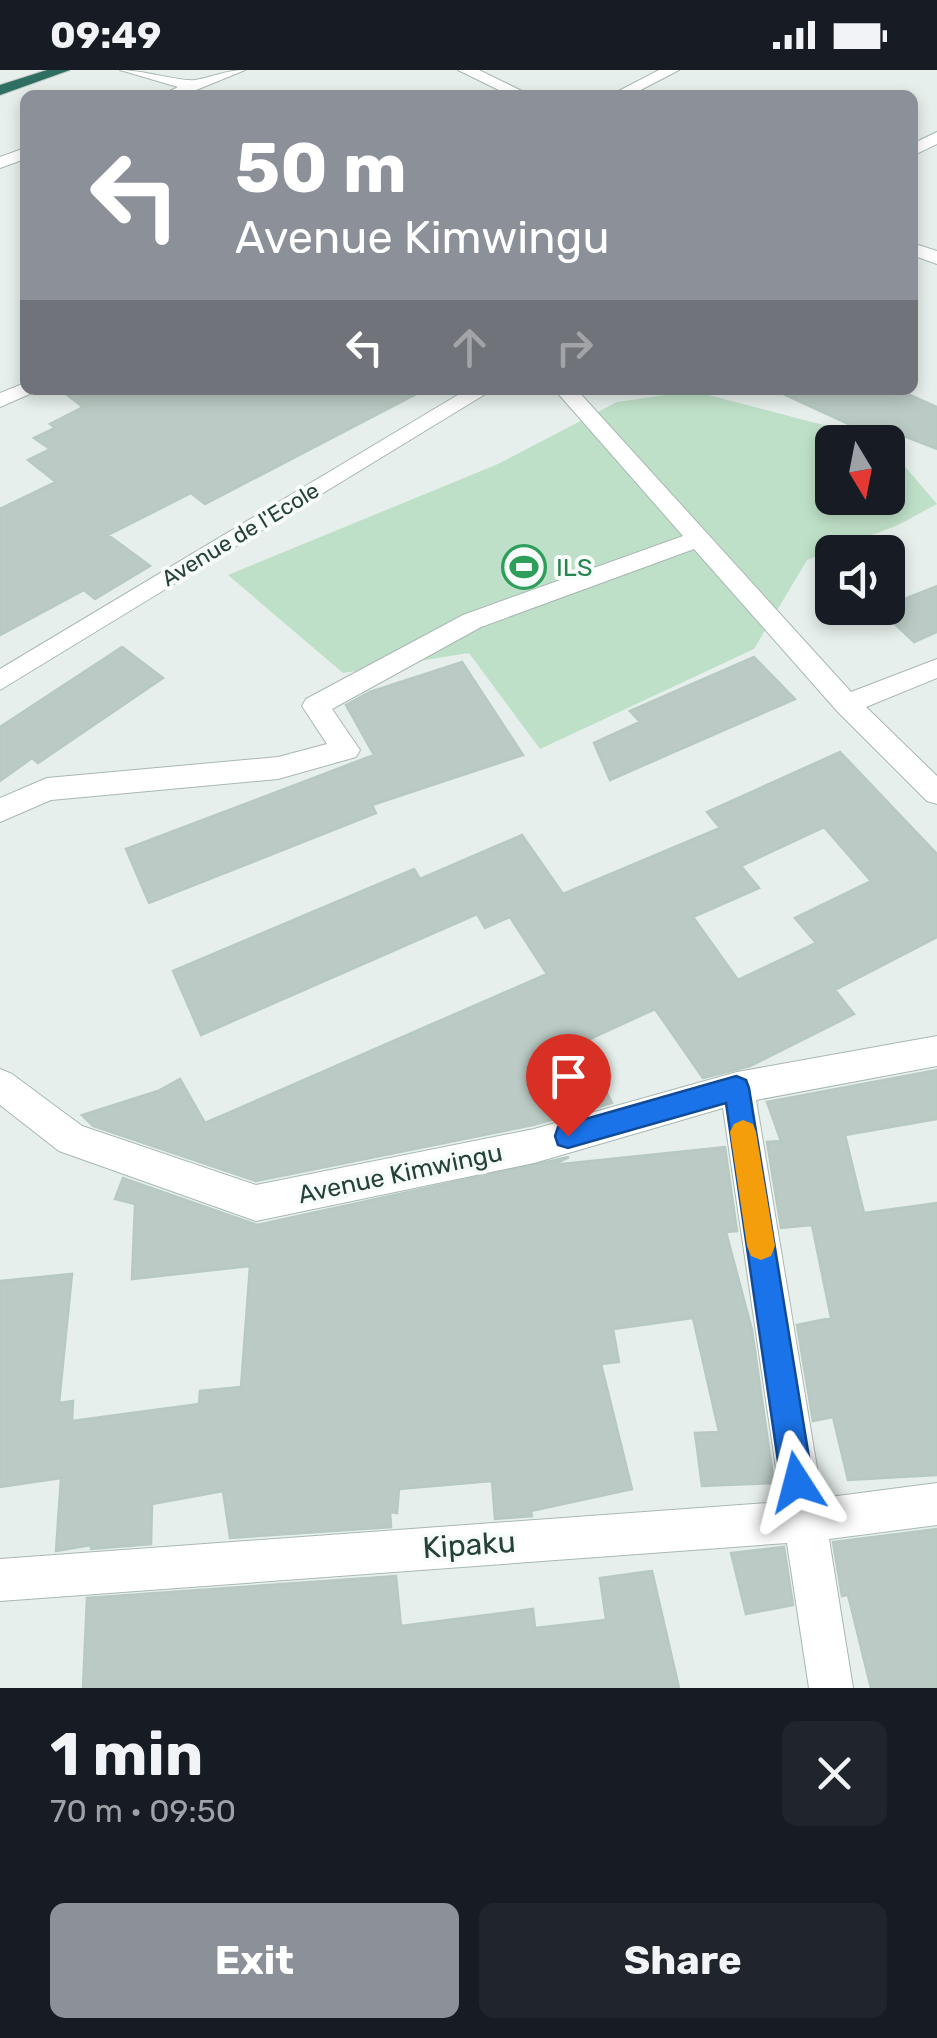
<!DOCTYPE html>
<html lang="en">
<head>
<meta charset="utf-8">
<style>
	body { margin:0; font-family:Rubik,sans-serif; background:#20242c; color:#f1f3f6; height:100vh; display:flex; flex-direction:column; font-size:38px; white-space:nowrap }
	* { box-sizing:border-box; margin:0 }
	p { font-size:32px; color:#9ea1a6 }
	.icon { flex:none; width:55px; height:55px; fill:none; stroke:currentColor; stroke-width:2; stroke-linecap:round; stroke-linejoin:round }
	.map { position:relative; height:1618px; overflow:hidden }
	.sheet { display:flex; flex-direction:column; background:#171b24; flex:1 }
	.sheet>* { flex:none }
	.banner { position:absolute; left:20px; top:20px; width:898px; height:305px; border-radius:15px; box-shadow:0 5px 15px #0003; background:#8c9099; color:#fff; overflow:hidden }
	.needle { width:65px; rotate:170deg }
	.tools { position:absolute; left:815px; top:355px; display:grid; gap:20px }
	.tools a { display:grid; place-items:center; width:90px; height:90px; border-radius:15px; background:#171b24; box-shadow:0 5px 15px #0003; font-size:50px }
	.pin { position:absolute; display:grid; place-items:center; width:85px; height:85px; color:#fff; margin:-102px -42px; border-radius:50% 50% 50% 0; rotate:-45deg; box-shadow:0 0 10px #0007 }
	.pin .icon { rotate:45deg }
	.me { position:absolute; width:110px; margin:-55px; rotate:351deg; stroke-linejoin:round; filter:drop-shadow(0 0 8px #0008) }
	.turn { display:flex; align-items:center; gap:35px; height:210px; padding:0 50px; font-size:45px }
	.turn .icon { width:130px; height:130px; stroke-width:2.5 }
	.turn b { display:block; font-size:70px; line-height:85px }
	.lanes { display:flex; align-items:center; height:95px; padding:0 50px; background:#0003; justify-content:center; gap:50px; direction:ltr }
	.lanes .off { opacity:.35 }
	.round { display:grid; place-items:center; flex:none; width:105px; height:105px; border-radius:15px; background:#20242c }
	.head { display:flex; align-items:center; justify-content:space-between; height:170px; padding:0 50px }
	h1 { font-size:60px; font-weight:700; line-height:75px }
	.cta { display:flex; gap:20px; margin-top:auto; padding:20px 50px }
	.cta a { flex:1; height:115px; border-radius:15px; background:#8c9099; color:#fff; font-size:40px; font-weight:700; line-height:115px; text-align:center }
	.cta a+a { background:#20242c; color:#f1f3f6 }
	.status { display:flex; justify-content:space-between; align-items:center; height:70px; padding:0 50px; background:#171b24; direction:ltr }
	.status svg { height:28px; fill:currentColor }
	.map>svg:first-child { display:block }
</style>
</head>
<body>
<div class="status"><b>09:49</b><svg viewBox="0 0 49 12"><path d="M0 12V9h3v3zM5 12V6h3v6zM10 12V3h3v9zM15 12V0h3v12zM26 1h20v11H26zM47 4h2v5h-2z"/></svg></div>
<div class="map">
<svg width="937" height="1618" viewBox="0 0 937 1618">
	<rect width="100%" height="100%" fill="#e6efeb"/>
	<path fill="#bfe0c8" d="M693,321L831,357L865,372H832V428H888V383L896,386L937,434L898,455L807,490L754,579L540,679L469,583L343,603L228,505L498,394L617,332Z"/>
	<path fill="#bbcac4" stroke="#b8c9c2" stroke-width="2.5" fill-rule="evenodd" d="M61,320H424L205,434L191,423L108,465L150,496L95,529L84,520L0,565V439L56,412L28,390L50,379L34,368L55,358L50,354L83,337Z
		M775,320H899L937,337V379L891,361L881,369Z
		M937,516V562L914,572L879,539Z
		M122,577L163,608L38,693L32,688L0,711V657Z
		M754,587L795,629L610,710L594,673L640,652L630,641Z
		M462,592L523,685L372,735L376,743L149,833L126,779L374,685L346,635L370,622Z
		M840,682L937,784V867L835,920L854,944L750,996L703,1008L655,939L581,973L612,1033L533,1055L256,1111L93,1056L82,1045L158,1021L180,1009L205,1053L547,904L510,847L485,858L477,844L201,965L173,901L414,799L420,809L522,765L563,824L720,758L707,742ZM824,757L871,811L795,848L816,873L738,910L693,847L759,818L741,796Z
		M937,1000V1049L845,1065L864,1143L937,1133V1405L848,1410L833,1347L813,1351L797,1255L831,1248L812,1155L781,1158L767,1072L781,1071L767,1032Z
		M725,1077L737,1161L726,1162L752,1260L774,1413L702,1416L695,1363L719,1362L693,1248L613,1259L619,1292L601,1294L632,1419L531,1441L532,1446L495,1449L492,1411L399,1419L397,1443L390,1442L391,1457L230,1468L223,1421L152,1434L151,1474L91,1479V1475L56,1481L61,1408L0,1417V1211L72,1204L59,1333L73,1331L72,1351L199,1334L200,1321L241,1317L250,1196L132,1209L135,1134L115,1129L123,1108L257,1155L569,1087L552,1095Z
		M937,1459V1618H871L848,1525L842,1526L833,1472Z
		M784,1477L793,1535L746,1544L731,1483Z
		M652,1501L679,1618H83L87,1528L396,1506L401,1556L533,1539L535,1558L606,1550L600,1508Z"/>
	<g fill="none" stroke-linecap="round" stroke-linejoin="round">
		<g stroke="#a8b8b2" stroke-width="2">
			<path id="minor" d="M120,0C142,0 182,12 195,10C213,7 226,0 245,0L184,25H162L178,17Z
				M458,0H479L530,25H509Z
				M659,0H679L631,25H611Z
				M937,62V74L912,86V74Z
				M25,78V89L0,98V87Z
				M912,173L937,181V194L912,185Z
				M25,313V320H35L32,323L0,337V323Z
				M466,320H492L0,620V599Z
				M555,320H577L851,622L937,589V608L866,637L937,706V734L927,731L837,641L694,479L481,557L332,639L360,680L356,687L278,709L51,730L0,752V728L47,708L278,687L327,674L302,636L306,629L463,545L683,466Z
				M937,966V996L756,1030L822,1428L937,1413V1455L829,1469L853,1618H809L787,1473L0,1531V1489L781,1432L723,1038L534,1093L256,1151L59,1081L0,1035V999L12,1004L82,1056L256,1115L534,1059L737,1002Z"/>
		</g>
		<g stroke="#c2cac8" stroke-width="2">
			<path id="highway" d="M47,0H70L0,25V15Z"/>
		</g>
		<use href="#minor" fill="#fff" fill-rule="evenodd"/>
		<use href="#highway" fill="#2f6f62" fill-rule="evenodd"/>
	</g>
	<path fill="#1a73e8" stroke="#114b97" stroke-width="2.5" d="M736,1006L746,1010L749,1018L813,1412L808,1423L797,1427L786,1423L781,1412L726,1033L568,1078L558,1075L555,1066L558,1057L568,1054Z"/>
	<path fill="#f59e0b" d="M743,1050L753,1054L756,1062L775,1176L771,1186L761,1190L751,1186L747,1176L730,1062L734,1054Z"/>
	<defs>
		<g id="stadium-ring" transform="scale(2.25)"><circle r="9.5" fill="#f7fbf9" stroke="#2e9e5b" stroke-width="1.5"/><path d="M0-5a6.5 5 0 1 0 0 10a6.5 5 0 1 0 0-10ZM-3.5-1.8h7v3.6h-7Z" fill="#2e9e5b"/></g>
	</defs>
	<g fill-rule="evenodd">
		<use href="#stadium-ring" x="524" y="497"/>
	</g>
	<g text-anchor="middle" stroke-width="8" stroke-linejoin="round" paint-order="stroke">
		<g font-size="22" fill="#24423a" stroke="#f7fbf9">
			<text transform="translate(240 464) rotate(-31)" y="8">Avenue de l'Ecole</text>
		</g>
		<g font-size="25" fill="#27864d" stroke="#f7fbf9" text-anchor="start">
			<text x="556" y="506">ILS</text>
		</g>
		<g font-size="25" fill="#24423a" stroke="#f7fbf9">
			<text transform="translate(400 1103) rotate(-12)" y="9">Avenue Kimwingu</text>
		</g>
		<g font-size="30" fill="#24423a" stroke="#f7fbf9">
			<text transform="translate(469 1475) rotate(-4)" y="10">Kipaku</text>
		</g>
	</g>
</svg>
<div class="tools">
<a><svg class="needle" viewBox="-14 -14 28 28"><path d="M0-13l5 13h-10z" fill="#e53935"/><path d="M0 13l5-13h-10z" fill="#9ea1a6"/></svg></a>
<a><svg class="icon" aria-label="sound" viewBox="0 0 24 24"><path d="M4 9h4l5-4v14l-5-4H4zM17 9q2 3 0 6"/></svg></a>
</div>
<div class="pin" style="left:568px;top:1066px;background:#d93025"><svg class="icon" aria-label="arrive" viewBox="0 0 24 24"><path d="M6 21V4h12l-3 4 3 4H6"/></svg></div>
<svg class="me" style="left:797px;top:1412px" viewBox="-20 -20 40 40"><path d="M0-17L14 15 0 8-14 15z" fill="#1a73e8" stroke="#fff" stroke-width="4"/></svg>
<div class="banner">
<div class="turn"><svg class="icon" aria-label="left" viewBox="0 0 24 24"><path d="M17 20v-9H6M10 6l-5 5 5 5"/></svg><div><b>50 m</b>Avenue Kimwingu</div></div>
<div class="lanes"><svg class="icon" aria-label="left" viewBox="0 0 24 24"><path d="M17 20v-9H6M10 6l-5 5 5 5"/></svg><svg class="icon off" aria-label="ahead" viewBox="0 0 24 24"><path d="M12 20V5M6 11l6-6 6 6"/></svg><svg class="icon off" aria-label="right" viewBox="0 0 24 24"><path d="M7 20v-9h11M14 6l5 5-5 5"/></svg></div>
</div>
</div>
<section class="sheet">
<div class="head"><div><h1>1 min</h1><p>70 m · 09:50</p></div><a class="round"><svg class="icon" aria-label="close" viewBox="0 0 24 24"><path d="M6 6l12 12M18 6L6 18"/></svg></a></div>
<div class="cta"><a>Exit</a><a>Share</a></div>
</section>
</body>
</html>
